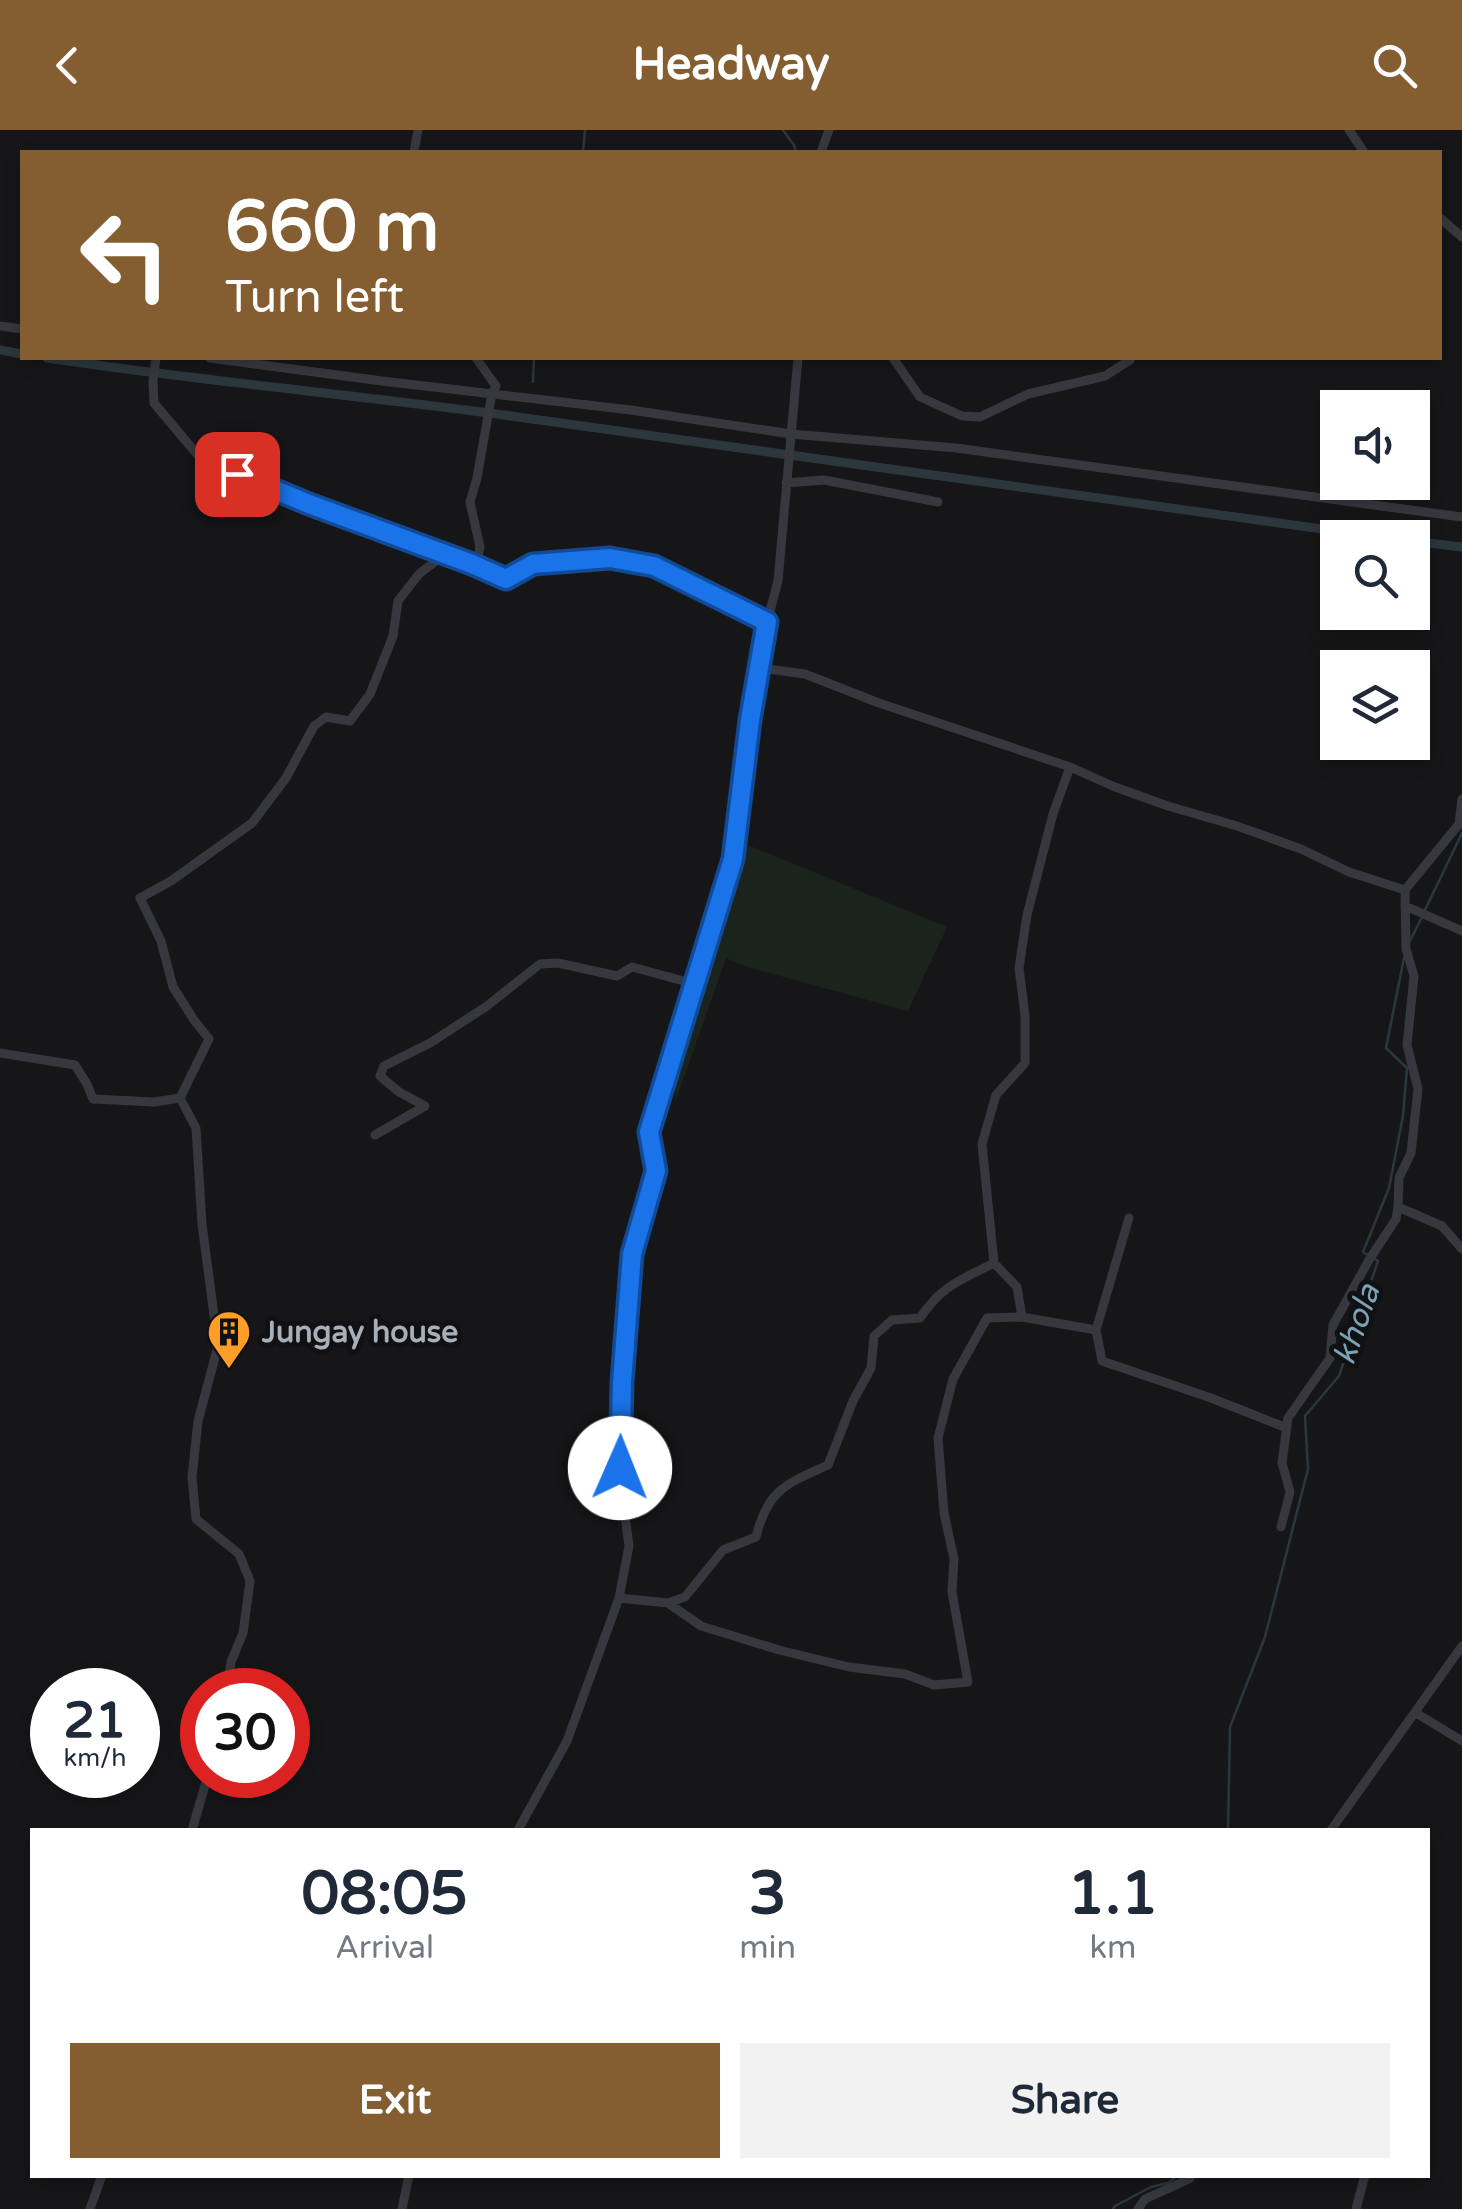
<!DOCTYPE html>
<html lang="en">
<head>
<meta charset="utf-8">
<style>
	body { margin:0; font-family:"Varela Round",sans-serif; background:#f2f2f3; color:#1f2937; height:100vh; display:flex; flex-direction:column; font-size:38px; white-space:nowrap }
	* { box-sizing:border-box; margin:0 }
	p { font-size:32px; color:#747a83 }
	.icon { flex:none; width:55px; height:55px; fill:none; stroke:currentColor; stroke-width:2; stroke-linecap:round; stroke-linejoin:round }
	.map { position:relative; flex:1; overflow:hidden }
	.sheet { position:absolute; left:30px; top:1698px; width:1400px; height:350px; display:flex; flex-direction:column; background:#fff; border-radius:0px; box-shadow:0 5px 15px #0003 }
	.sheet>* { flex:none }
	.hud { position:absolute; left:20px; top:20px; width:1422px; height:210px; border-radius:0px; box-shadow:0 5px 15px #0003; background:#845e30; color:#fff; overflow:hidden }
	.buttons { position:absolute; left:1320px; top:260px; display:grid; gap:20px }
	.buttons a { display:grid; place-items:center; width:110px; height:110px; border-radius:0px; background:#fff; box-shadow:0 5px 15px #0003; font-size:50px }
	.speed { position:absolute; left:30px; top:1538px; display:flex; gap:20px; font-size:50px; font-weight:700; text-align:center }
	.speed>* { display:grid; place-content:center; width:130px; height:130px; border-radius:50%; background:#fff; box-shadow:0 5px 15px #0003; line-height:1 }
	.speed small { font-size:25px; font-weight:400 }
	.speed .limit { border:15px solid #d22; background:#fff; color:#111 }
	.pin { position:absolute; display:grid; place-items:center; width:85px; height:85px; color:#fff; margin:-42px; border-radius:20px; box-shadow:0 5px 15px #0006 }
	.me { position:absolute; width:110px; margin:-55px; rotate:1deg; stroke-linejoin:round; filter:drop-shadow(0 0 8px #0008) }
	.turn { display:flex; align-items:center; gap:35px; height:210px; padding:0 40px; font-size:45px }
	.turn .icon { width:130px; height:130px; stroke-width:2.5 }
	.turn b { display:block; font-size:70px; line-height:85px }
	.eta { display:flex; justify-content:space-evenly; align-items:center; height:170px; text-align:center }
	.eta b { font-size:60px; font-weight:700; line-height:70px }
	.action { display:flex; gap:20px; margin-top:auto; padding:20px 40px }
	.action a { flex:1; height:115px; border-radius:0px; background:#845e30; color:#fff; font-size:40px; font-weight:700; line-height:115px; text-align:center }
	.action a+a { background:#f2f2f3; color:#1f2937 }
	header { display:flex; justify-content:space-between; align-items:center; height:130px; padding:0 40px; background:#845e30; color:#fff; font-size:45px; font-weight:700 }
	.map>svg:first-child { display:block }
</style>
</head>
<body>
<header><svg class="icon" aria-label="back" viewBox="0 0 24 24"><path d="M15 5l-7 7 7 7"/></svg>Headway<svg class="icon" aria-label="search" viewBox="0 0 24 24"><circle cx="10" cy="10" r="6"/><path d="M15 15l6 6"/></svg></header>
<div class="map">
<svg width="1462" height="2079" viewBox="0 0 1462 2079">
	<rect width="100%" height="100%" fill="#161618"/>
	<path fill="#1b241c" d="M743,713L947,797L908,881L747,837L726,828L675,973L677,923Z"/>
	<g fill="none" stroke-linecap="round" stroke-linejoin="round">
		<path stroke="#2b373d" stroke-width="2.5" d="M783,0L794,15L796,22
			M583,22L585,0
			M533,252L534,228
			M1425,780L1462,703
			M1410,811L1422,787
			M1368,1125L1363,1122L1389,1058L1403,986L1407,938L1386,918L1404,828
			M1228,1700L1230,1597L1265,1507L1308,1339L1305,1286L1339,1246L1378,1131L1375,1129
			M1113,2079L1115,2076L1151,2057L1168,2053L1178,2045"/>
		<path stroke="#2b373d" stroke-width="9" d="M0,220L22,224
			M47,228C201,251 357,265 511,286C803,325 1095,370 1387,408
			M1412,411L1462,417"/>
		<path stroke="#37383e" stroke-width="9" d="M1349,0L1364,22
			M414,22L418,0
			M821,22L829,0
			M1440,88L1462,107
			M0,196L22,199
			M156,228L153,251L154,273L201,329L309,374L507,449L533,434L610,428L655,436L767,492
			M210,228L382,251L631,280L791,304L956,318L1462,387
			M893,228L920,267L962,286L980,287L1028,264L1105,246L1130,230
			M786,353L824,350L938,372
			M472,434L478,426L480,417L470,372L477,348L492,263L496,256L476,228
			M760,538L805,544L879,573L1070,637L1115,657L1168,676L1237,696L1301,719L1349,742L1405,760L1406,819L1414,846L1407,915L1418,959L1411,1023L1399,1048L1398,1077L1442,1096L1462,1119
			M1405,760L1459,694L1462,669
			M1405,776L1462,801
			M0,923L75,935L87,954L93,969L154,972L180,968
			M375,1005L425,976L399,962L380,946L384,936L430,913L487,876L540,834L558,833L617,846L632,837L695,854
			M994,1133L1017,1157L1022,1187L1096,1200L1102,1231L1211,1268L1287,1298
			M1096,1200L1129,1088
			M1281,1397L1290,1362L1282,1333L1288,1288L1330,1228L1333,1195L1369,1130L1396,1089L1398,1077
			M619,1468L668,1473L685,1467L723,1420L756,1407C768,1359 786,1354 828,1335L853,1271L871,1238L874,1206L892,1190L920,1188C942,1155 961,1150 994,1133L982,1014L996,965L1025,933V886L1019,838L1027,785L1053,684L1070,637
			M668,1473L701,1496L779,1520L849,1537L905,1544L934,1555L968,1552L952,1462L954,1429L944,1383L938,1308L953,1249L987,1188L1022,1187
			M227,1560L231,1532L243,1503L250,1451L239,1424L196,1389L192,1347L198,1291L218,1216L202,1094L196,998L180,968L209,909L194,890L173,857L161,811L140,768L171,751L252,693L286,648L314,596L326,587L350,591L370,564L393,506L398,471L419,444L445,424
			M1416,1583L1462,1611
			M192,1700L208,1645
			M518,1700L567,1611L619,1468L629,1416L619,1339L622,1252L632,1124L656,1041L649,1003L733,729L750,590L767,492L778,451L798,228
			M1331,1700L1462,1516
			M90,2079L102,2045
			M402,2079L409,2045
			M1138,2079L1145,2069L1189,2049L1192,2045
			M1356,2079L1365,2045"/>
	</g>
	<g fill="none" stroke-linecap="round" stroke-linejoin="round">
		<g stroke="#114b97" stroke-width="25">
			<path id="route" d="M237,344L309,374L472,434L506,449L533,434L610,428L654,436L767,492L750,590L733,729L649,1002L656,1041L632,1124L622,1252L620,1338"/>
		</g>
		<use href="#route" stroke="#1a73e8" stroke-width="18"/>
	</g>
	<defs>
		<g id="building-pin" transform="scale(2.25)"><path d="M0 17L-7.5 6A9.5 9.5 0 1 1 7.5 6Z" fill="#ff9e27" stroke="#111113"/><path d="M-4-6H4V6H1V3H-1V6H-4ZM-2.5-4.3h1.7v1.8h-1.7ZM.8-4.3h1.7v1.8H.8ZM-2.5-1h1.7V.8h-1.7ZM.8-1h1.7V.8H.8Z" fill="#111"/></g>
	</defs>
	<g fill-rule="evenodd">
		<use href="#building-pin" x="229" y="1202"/>
	</g>
	<g text-anchor="middle" stroke-width="10" stroke-linejoin="round" paint-order="stroke">
		<g font-size="30" font-weight="bold" fill="#a7afb9" stroke="#111113" text-anchor="start">
			<text x="262" y="1212">Jungay house</text>
		</g>
		<g font-size="32" font-style="italic" fill="#7ba2b7" stroke="#111113">
			<text transform="translate(1356 1194) rotate(-71)" y="11">khola</text>
		</g>
	</g>
</svg>
<div class="buttons">
<a><svg class="icon" aria-label="sound" viewBox="0 0 24 24"><path d="M4 9h4l5-4v14l-5-4H4zM17 9q2 3 0 6"/></svg></a>
<a><svg class="icon" aria-label="search" viewBox="0 0 24 24"><circle cx="10" cy="10" r="6"/><path d="M15 15l6 6"/></svg></a>
<a><svg class="icon" aria-label="layers" viewBox="0 0 24 24"><path d="M12 4l9 5-9 5-9-5zM3 14l9 5 9-5"/></svg></a>
</div>
<div class="speed"><div>21<small>km/h</small></div><div class="limit">30</div></div>
<div class="pin" style="left:237px;top:344px;background:#d93025"><svg class="icon" aria-label="arrive" viewBox="0 0 24 24"><path d="M6 21V4h12l-3 4 3 4H6"/></svg></div>
<svg class="me" style="left:620px;top:1338px" viewBox="-20 -20 40 40"><circle r="19" fill="#fff"/><path d="M0-13L10 11 0 6-10 11z" fill="#1a73e8"/></svg>
<div class="hud">
<div class="turn"><svg class="icon" aria-label="left" viewBox="0 0 24 24"><path d="M17 20v-9H6M10 6l-5 5 5 5"/></svg><div><b>660 m</b>Turn left</div></div>
</div>
<section class="sheet">
<div class="eta">
<div><b>08:05</b><p>Arrival</p></div>
<div><b>3</b><p>min</p></div>
<div><b>1.1</b><p>km</p></div>
</div>
<div class="action"><a>Exit</a><a>Share</a></div>
</section>
</div>
</body>
</html>
